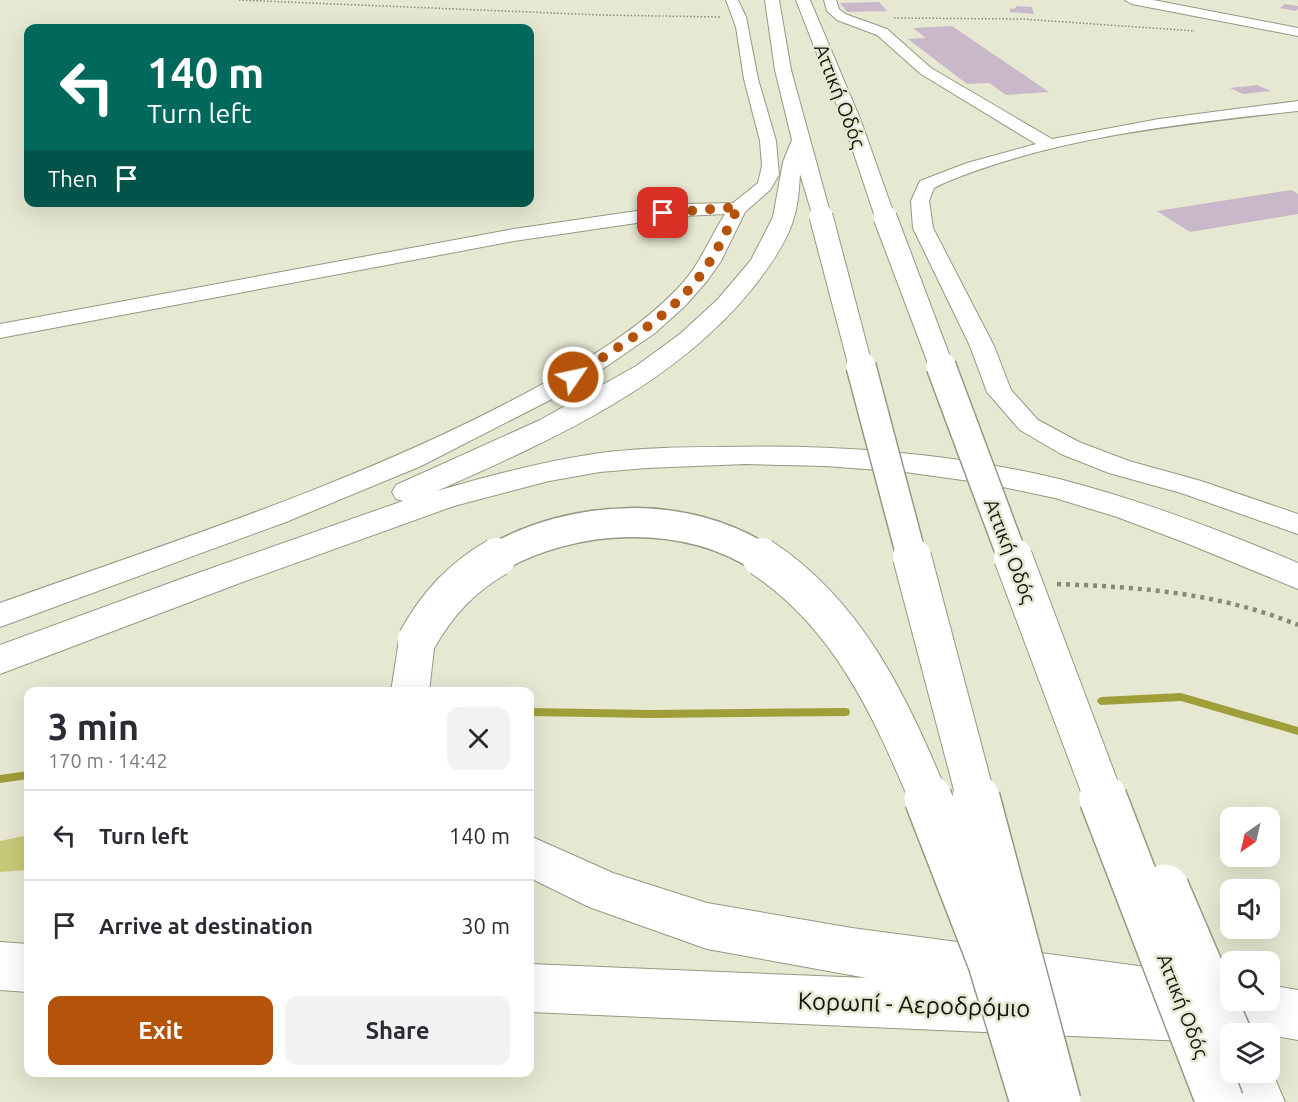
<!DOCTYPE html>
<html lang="en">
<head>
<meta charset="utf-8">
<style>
	body { margin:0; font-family:Ubuntu,sans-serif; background:#f2f2f3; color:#2b2b33; height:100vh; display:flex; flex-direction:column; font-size:22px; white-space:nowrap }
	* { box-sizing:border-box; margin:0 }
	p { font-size:20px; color:#7c7c81 }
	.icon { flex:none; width:33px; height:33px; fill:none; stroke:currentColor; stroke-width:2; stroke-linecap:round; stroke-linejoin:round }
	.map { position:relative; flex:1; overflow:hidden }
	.details { position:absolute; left:24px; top:687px; width:510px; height:390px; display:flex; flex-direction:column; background:#fff; border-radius:12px; box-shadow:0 6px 24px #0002 }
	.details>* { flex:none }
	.hud { position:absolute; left:24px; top:24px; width:510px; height:183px; border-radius:12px; box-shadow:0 6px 24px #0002; background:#00695c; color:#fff; overflow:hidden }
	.needle { width:39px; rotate:214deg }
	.tools { position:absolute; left:1220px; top:807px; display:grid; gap:12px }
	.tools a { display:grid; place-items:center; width:60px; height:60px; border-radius:12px; background:#fff; box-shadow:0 6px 24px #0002; font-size:30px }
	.pin { position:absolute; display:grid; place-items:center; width:51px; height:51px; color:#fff; margin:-26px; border-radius:12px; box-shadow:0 3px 9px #0006 }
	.me { position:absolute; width:66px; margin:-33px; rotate:56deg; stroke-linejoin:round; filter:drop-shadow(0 0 4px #0008) }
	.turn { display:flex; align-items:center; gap:21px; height:126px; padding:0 24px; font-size:27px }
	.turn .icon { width:78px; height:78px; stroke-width:2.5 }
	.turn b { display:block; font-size:42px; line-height:51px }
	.then { display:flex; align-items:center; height:57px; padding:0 24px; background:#0003; gap:12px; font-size:22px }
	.round { display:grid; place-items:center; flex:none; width:63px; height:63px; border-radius:12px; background:#f2f2f3 }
	.overview { display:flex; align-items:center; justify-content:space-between; height:102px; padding:0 24px }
	h1 { font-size:36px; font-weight:600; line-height:45px }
	.action { display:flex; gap:12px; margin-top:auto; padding:12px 24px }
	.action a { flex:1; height:69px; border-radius:12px; background:#b45309; color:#fff; font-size:24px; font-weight:600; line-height:69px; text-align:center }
	.action a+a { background:#f2f2f3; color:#2b2b33 }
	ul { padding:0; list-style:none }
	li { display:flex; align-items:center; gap:18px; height:90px; padding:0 24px; border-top:2px solid #e1e1e2 }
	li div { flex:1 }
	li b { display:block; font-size:22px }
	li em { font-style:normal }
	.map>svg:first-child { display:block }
</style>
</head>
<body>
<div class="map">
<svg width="1298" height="1102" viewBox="0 0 1298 1102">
	<rect width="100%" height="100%" fill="#e7e8d2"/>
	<path fill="#c8c978" d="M28,835V870L0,872V841Z"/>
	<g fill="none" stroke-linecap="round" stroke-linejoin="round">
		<path fill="#9f9f3a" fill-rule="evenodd" d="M1181,693L1298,727V735L1181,701L1101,705L1098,703L1097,701L1098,699L1101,697Z
			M530,708L650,710L846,708L849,709L850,712L849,715L846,716L650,718L530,716Z
			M28,771V779L0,783V775Z"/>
	</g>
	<path fill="#c9b8c9" d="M879,2L887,11L847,12L840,3Z
		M1285,4L1298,6V9L1296,11L1280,8Z
		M1016,6L1032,7L1034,14L1010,12V9L1016,8Z
		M952,26L1049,92L1006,95L989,83L967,84L908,39L926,38L913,28Z
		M1257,85L1271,91L1243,94L1230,88Z
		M1291,190L1298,194V214L1190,232L1157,211Z"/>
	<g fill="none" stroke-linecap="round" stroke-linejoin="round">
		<g stroke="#979783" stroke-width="2">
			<path id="street" d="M726,0H738L746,17L758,79L776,141L779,175L770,190L745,212L721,261L707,281L685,306L655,333L604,368L552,399L421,466L286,522L0,627V603C171,542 345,487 507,403C568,371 631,337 679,287C700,265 709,239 725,214L684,216L514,241L0,338V324L514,229L684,204L733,203L758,183L762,166L760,141L744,79L736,27Z
				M824,0H836L839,9L845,14L887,29L931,68L1052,139L1159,119L1298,101V111C1179,124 1055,137 944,183L934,188L929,201L933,228L994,346L1011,390L1038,420L1079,442L1129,461L1201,481L1298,514V534L1181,493L1109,473L1061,454L1020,430L987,392L970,346L913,228L911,201L920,181L967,163L1036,144L921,74L877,35L837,20L827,11Z"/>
		</g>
		<g stroke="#979783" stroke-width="2">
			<path id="secondary" d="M1125,0H1153L1298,28V36L1132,4Z"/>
		</g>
		<g stroke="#979783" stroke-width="2">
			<path id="highway" d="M765,0H779L791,70L831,216L828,220L821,222L814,220L800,174C799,191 798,207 792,224C783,248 768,269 752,289C673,387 549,441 437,491C491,475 545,461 600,453C639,448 678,447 718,447C832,444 948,452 1059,479C1141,500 1220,530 1298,563V589L1186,543L1117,517L1055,498L984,483L905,472L825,466L746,464L646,468L600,472L549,481L454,506L240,583L0,674V645L178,580L403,501L396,499L392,492L396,485L540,420L636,366L680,334L718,299L751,260L773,217L783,162L792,140L775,70Z
				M796,0H810L861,121L895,217L892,221L885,223L878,221L875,217L843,121Z
				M417,626L430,630L435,640L429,692H391L399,640L404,630Z
				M530,836L613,873L707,903L852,928L1230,978V1000H1269V985L1298,990V1040L1207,1024L1203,1034L1185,1041L530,1012V964L867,978L707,949L589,907L530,878Z
				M0,942L28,944V992L0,990Z
				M1230,1052V1072H1269V1065L1285,1102H1232L1219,1072L1227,1054Z"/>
		</g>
		<path stroke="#89897a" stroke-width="1.5" stroke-dasharray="1.5 2" stroke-linecap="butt" d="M239,0L600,15L721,17
			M894,18L1022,19L1195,31"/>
		<path stroke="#89897a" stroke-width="4.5" stroke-dasharray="4 5" stroke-linecap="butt" d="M1057,584C1140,587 1220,593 1298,625"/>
		<use href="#street" fill="#fff" fill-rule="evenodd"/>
		<use href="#secondary" fill="#fff" fill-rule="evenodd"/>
		<use href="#highway" fill="#fff" fill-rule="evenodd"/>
		<g stroke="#979783" stroke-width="25" stroke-linecap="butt">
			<path id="highway-bridge-far3" d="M821,216L861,368
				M885,217L942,368"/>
		</g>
		<g stroke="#979783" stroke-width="32" stroke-linecap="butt">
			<path id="highway-bridge-far2" d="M861,366L912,559
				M941,366L1013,559
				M494,559C573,513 685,508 763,559"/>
		</g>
		<g stroke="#979783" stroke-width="40" stroke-linecap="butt">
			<path id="highway-bridge-far1" d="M761,557C848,614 890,706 929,799
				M912,557L976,799
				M1013,557L1104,799
				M417,640C437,604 461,578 497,557"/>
		</g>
		<g stroke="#979783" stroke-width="50" stroke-linecap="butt">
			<path id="highway-bridge" d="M928,798L992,963L1034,1102
				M976,798L1057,1102
				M1103,798L1220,1102
				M1165,888L1230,1040"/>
		</g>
		<use href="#highway-bridge-far3" stroke="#fff" stroke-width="23"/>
		<use href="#highway-bridge-far2" stroke="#fff" stroke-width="29"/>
		<use href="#highway-bridge-far1" stroke="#fff" stroke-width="38"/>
		<use href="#highway-bridge" stroke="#fff" stroke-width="47"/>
	</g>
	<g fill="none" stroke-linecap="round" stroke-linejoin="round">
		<path stroke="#b45309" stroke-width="10" stroke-dasharray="0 18" d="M573,377C619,346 673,316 705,269C718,250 728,228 738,207L663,213"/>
	</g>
	<g text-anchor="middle" stroke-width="5" stroke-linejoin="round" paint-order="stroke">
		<g font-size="20" fill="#15150d" stroke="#e7e8d2">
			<text transform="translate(840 96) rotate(69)" y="7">Αττική Οδός</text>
			<text transform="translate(1010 551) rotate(69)" y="7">Αττική Οδός</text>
			<text transform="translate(1183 1006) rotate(69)" y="7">Αττική Οδός</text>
		</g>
		<g font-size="24" fill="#15150d" stroke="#e7e8d2">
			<text transform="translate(914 1005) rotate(2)" y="8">Κορωπί - Αεροδρόμιο</text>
		</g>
	</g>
</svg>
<div class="tools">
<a><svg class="needle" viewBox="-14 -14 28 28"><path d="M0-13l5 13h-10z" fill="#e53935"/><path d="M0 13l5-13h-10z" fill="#7c7c81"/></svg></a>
<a><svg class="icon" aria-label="sound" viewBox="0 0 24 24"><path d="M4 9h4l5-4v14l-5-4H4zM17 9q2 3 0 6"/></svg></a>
<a><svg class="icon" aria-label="search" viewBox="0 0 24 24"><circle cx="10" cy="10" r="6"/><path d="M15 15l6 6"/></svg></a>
<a><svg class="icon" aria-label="layers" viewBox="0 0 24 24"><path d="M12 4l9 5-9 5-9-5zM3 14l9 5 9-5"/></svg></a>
</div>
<div class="pin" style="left:663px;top:213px;background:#d93025"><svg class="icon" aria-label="arrive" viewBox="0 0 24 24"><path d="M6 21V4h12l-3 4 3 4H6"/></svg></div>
<svg class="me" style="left:573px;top:377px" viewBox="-20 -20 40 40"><circle r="17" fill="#b45309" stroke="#fff" stroke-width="3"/><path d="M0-11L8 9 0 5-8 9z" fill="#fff"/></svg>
<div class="hud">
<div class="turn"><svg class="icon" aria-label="left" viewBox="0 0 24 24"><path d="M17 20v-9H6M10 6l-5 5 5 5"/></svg><div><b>140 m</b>Turn left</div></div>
<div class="then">Then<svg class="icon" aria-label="arrive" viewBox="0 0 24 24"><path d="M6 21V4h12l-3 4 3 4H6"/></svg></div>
</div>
<section class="details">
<div class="overview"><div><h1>3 min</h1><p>170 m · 14:42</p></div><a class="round"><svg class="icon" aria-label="close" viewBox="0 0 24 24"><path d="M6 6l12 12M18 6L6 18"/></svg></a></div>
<ul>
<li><svg class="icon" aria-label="left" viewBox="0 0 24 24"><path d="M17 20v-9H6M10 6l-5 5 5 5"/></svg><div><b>Turn left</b></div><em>140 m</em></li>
<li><svg class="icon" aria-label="arrive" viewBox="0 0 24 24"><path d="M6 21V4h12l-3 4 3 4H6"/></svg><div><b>Arrive at destination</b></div><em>30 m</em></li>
</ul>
<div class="action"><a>Exit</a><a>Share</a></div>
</section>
</div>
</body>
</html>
